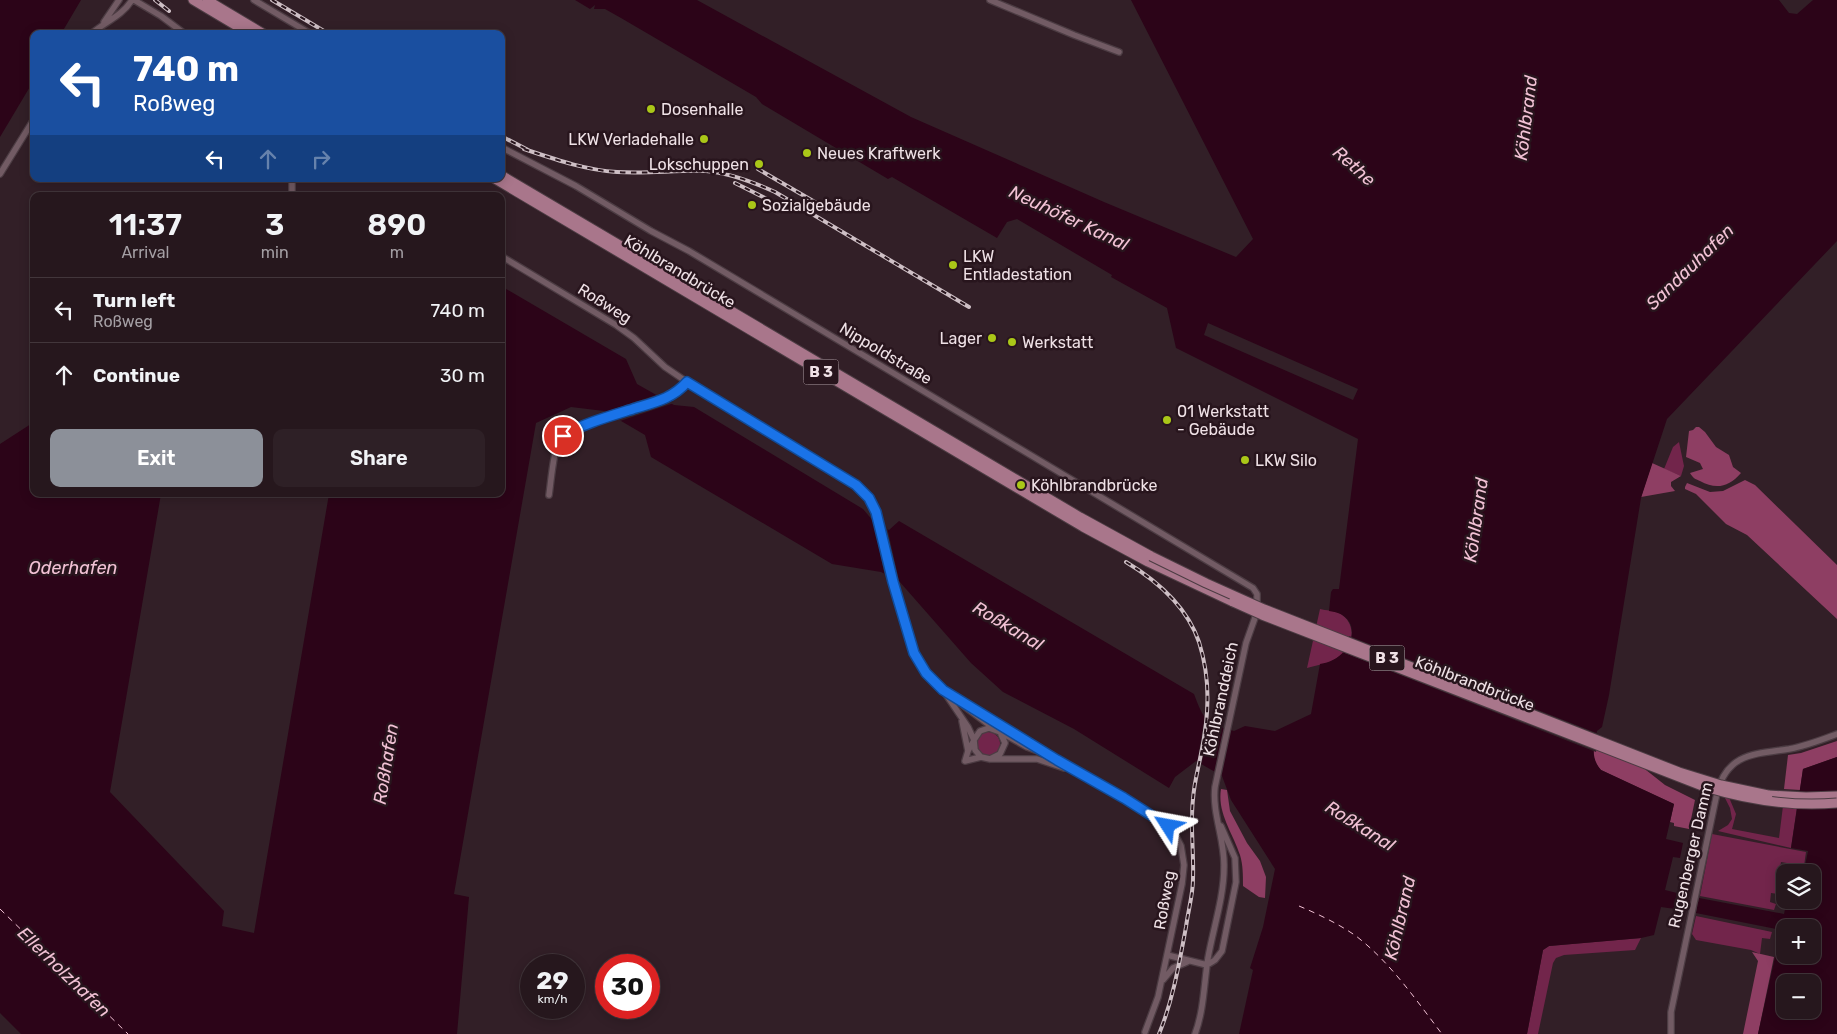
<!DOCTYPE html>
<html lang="en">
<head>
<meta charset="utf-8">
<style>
	body { margin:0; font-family:Rubik,sans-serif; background:#2e2026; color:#f1f3f6; height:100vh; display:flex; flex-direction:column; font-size:19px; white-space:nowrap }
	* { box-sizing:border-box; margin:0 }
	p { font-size:16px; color:#a49fa4 }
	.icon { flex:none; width:28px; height:28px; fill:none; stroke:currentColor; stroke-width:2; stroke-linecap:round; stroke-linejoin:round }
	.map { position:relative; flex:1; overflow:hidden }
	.sheet { position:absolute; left:30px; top:192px; width:475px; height:305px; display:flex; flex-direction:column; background:#26171d; border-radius:10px; box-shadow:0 2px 12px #0003,0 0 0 1px #42363b }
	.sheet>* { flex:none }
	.hud { position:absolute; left:30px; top:30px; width:475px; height:152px; border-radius:10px; box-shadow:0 2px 12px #0003,0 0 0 1px #42363b; background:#1a4fa0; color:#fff; overflow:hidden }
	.controls { position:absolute; left:1776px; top:864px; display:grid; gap:10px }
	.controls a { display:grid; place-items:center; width:45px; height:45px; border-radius:10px; background:#26171d; box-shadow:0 2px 12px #0003,0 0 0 1px #42363b; font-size:25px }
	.speed { position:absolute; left:520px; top:954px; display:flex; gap:10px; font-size:25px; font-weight:700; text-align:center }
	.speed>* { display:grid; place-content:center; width:65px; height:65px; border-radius:50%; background:#26171d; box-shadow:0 2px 12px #0003,0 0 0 1px #42363b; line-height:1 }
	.speed small { font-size:12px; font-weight:400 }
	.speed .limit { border:8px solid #d22; background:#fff; color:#111 }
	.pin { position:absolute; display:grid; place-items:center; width:42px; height:42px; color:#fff; margin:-21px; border:2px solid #fff; border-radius:50%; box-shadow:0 1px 5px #0007 }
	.me { position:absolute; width:55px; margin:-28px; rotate:304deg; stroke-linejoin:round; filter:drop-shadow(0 0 4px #0008) }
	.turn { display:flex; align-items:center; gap:18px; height:105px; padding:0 20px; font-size:22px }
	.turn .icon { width:65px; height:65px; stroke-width:2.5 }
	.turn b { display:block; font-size:35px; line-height:42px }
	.lanes { display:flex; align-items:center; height:48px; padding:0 20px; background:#0003; justify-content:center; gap:25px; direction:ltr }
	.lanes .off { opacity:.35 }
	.eta { display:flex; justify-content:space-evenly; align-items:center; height:85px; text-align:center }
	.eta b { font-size:30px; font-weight:600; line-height:35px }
	.cta { display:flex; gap:10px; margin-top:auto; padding:10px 20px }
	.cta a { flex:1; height:58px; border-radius:10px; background:#8c9099; color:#fff; font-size:20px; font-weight:600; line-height:58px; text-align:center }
	.cta a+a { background:#2e2026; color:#f1f3f6 }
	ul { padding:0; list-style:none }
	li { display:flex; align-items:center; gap:15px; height:65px; padding:0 20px; border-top:1px solid #42363b }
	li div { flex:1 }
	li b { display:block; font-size:19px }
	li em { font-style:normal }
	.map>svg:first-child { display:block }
</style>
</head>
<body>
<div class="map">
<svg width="1837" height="1034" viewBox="0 0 1837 1034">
	<rect width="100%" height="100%" fill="#321f27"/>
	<path fill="#72254b" d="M1679,442L1684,466L1681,476L1664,469L1673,447Z
		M1320,609C1326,611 1334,610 1339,613C1358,623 1354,648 1337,658C1329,664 1317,665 1307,668Z
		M976 744a12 12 0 1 1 24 0a12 12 0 1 1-24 0Z
		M1723,794L1728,795L1736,814L1732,829L1779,838L1783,806L1797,807L1791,848L1718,831L1728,825L1732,819L1730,808Z
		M1712,834L1806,852L1804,866L1781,862L1778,879L1785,881V895L1771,893L1770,902L1776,904L1774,910L1700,896Z
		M1696,916L1772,932L1770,939L1762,938L1760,954L1751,950L1696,940L1692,934Z
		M1641,938L1635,950L1564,955L1556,958L1553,963L1538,1034H1527L1543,950L1549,946Z"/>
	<path fill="#8e3e63" d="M1696,427H1699L1705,432L1716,447L1729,455L1733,467L1741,473C1729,487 1716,490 1700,481C1695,479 1693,478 1690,473L1703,469L1700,463L1686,457L1689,431L1693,430Z
		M1652,463L1681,476L1671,482V486L1675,491L1641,497Z
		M1745,480L1755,485L1837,565V619L1747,535L1726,524L1696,494L1685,489V487L1687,483L1710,492L1723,491Z
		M1837,741V757L1803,769L1800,790L1784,789L1788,755L1801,753Z
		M1594,746L1641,766L1665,785L1695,800L1689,829L1674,826V823L1670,822L1674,804L1601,770C1594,762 1592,756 1594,746Z
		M1221,789L1227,790L1230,811L1247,843L1260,861L1266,877L1265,898L1259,897L1243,886C1243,875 1243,865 1240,855C1233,833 1217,813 1221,789Z
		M1752,952L1774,957L1758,1034H1743L1758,961Z"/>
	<path fill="#2c0418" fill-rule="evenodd" d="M0,0H81L61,34H34V80L0,137Z
		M575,0H697L911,117L1104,202L1236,257L1253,239L1131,0H1779L1789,13L1797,14L1813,0H1837V241L1667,419L1641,498L1609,695L1602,727L1597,731C1594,746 1590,757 1601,770L1674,804L1666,839L1683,843L1680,858L1673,857L1665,890L1685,895L1682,910L1661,907L1654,935L1641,938L1549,946L1543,950L1527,1034H1239L1253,970L1250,968L1263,927L1275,869L1231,800L1222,776L1196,761L1175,777L1169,788L1074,729L1003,692L971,663L899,581L881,572L832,564L651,457L645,435L604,411L571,407L536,423L454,894L469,897L457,1034H21L0,1013V444L34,422V494H161L110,792L224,911L222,926L254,933L329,494H501V286L626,359L637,384L674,405L694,407L863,509L874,522L889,530L899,521L1194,694C1204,721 1206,723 1234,731L1245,726L1275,731L1311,714L1320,664C1355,659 1366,615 1329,611L1331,592L1333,589H1339L1358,439L1176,348L1167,308L1111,277L1112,275L1017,219L1007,222L997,238L892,177L888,179L762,104L756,97L621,18L605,9H594L595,5L590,9Z
		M1837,757V1034H1758L1781,930L1696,913L1699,898L1784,914L1787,900H1812V872H1791V864L1805,866L1808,851L1791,848L1803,769ZM1785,928H1812V955H1785ZM1785,982H1812V1010H1785Z"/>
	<path fill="#321f27" d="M1208,323L1358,389L1353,400L1204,335Z
		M659,394L674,403L617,422L602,413Z
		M873,519L887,527L900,585L885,577Z
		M1349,636L1599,734L1596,752L1342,652Z
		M1205,715L1210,718L1201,767L1197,764Z"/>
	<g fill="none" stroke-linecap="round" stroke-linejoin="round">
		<path stroke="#2c0418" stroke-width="6" d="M1675,901L1697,905"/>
		<path stroke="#f2c2d5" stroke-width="1" stroke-dasharray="6 5" stroke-linecap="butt" d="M1299,906C1318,914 1339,924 1356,936C1391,963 1416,1000 1442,1034
			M0,909L128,1034"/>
		<g stroke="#4c3c43" stroke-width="8">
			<path id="minor" d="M134,0L161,16L185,34
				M254,0L311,34
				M990,0L1074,35L1119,52
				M104,22L119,0
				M91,34C105,22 122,16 132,0
				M501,147L576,186L651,231L689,251L1253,588L1257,594V612L1246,643L1215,787C1212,814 1225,840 1224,867C1224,897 1213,929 1208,958C1204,983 1204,1010 1195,1034
				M0,174L34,119
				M292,179V196
				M501,256L616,325L634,338L665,367L687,382L856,485L869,498L876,512L893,582L911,643L914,653L926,673L943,690L1031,743L1045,753L1160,820L1174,832L1181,846L1184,865L1182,884L1158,997L1145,1032
				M549,495C551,482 553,452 559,441C568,423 649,409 669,397C677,393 682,388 687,382
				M945,693L968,727L974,740
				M964,706L992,727
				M962,721L968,751
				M1002,733L1027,747L1038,751
				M973,742L968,751L965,761L981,757
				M990,759L1000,754L1005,743L1000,732L989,728L980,731L974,740L975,750L981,757L990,759H1037L1064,768
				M1167,955L1207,965
				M1207,965L1215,960L1222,951L1236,882L1235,858L1221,826
				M1163,980L1173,968L1187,962
				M1671,1034V1012L1717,793C1727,753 1755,754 1789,749C1806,746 1821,740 1837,734"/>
		</g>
		<g stroke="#4c3c43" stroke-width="11">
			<path id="primary" d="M193,0L250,34
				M207,0L264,34
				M501,175L1080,517L1151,556
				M495,179L1083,527L1148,562L1233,602
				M1768,795L1806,797L1837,796"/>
		</g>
		<use href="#minor" stroke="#725b64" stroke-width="5.5"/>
		<use href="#primary" stroke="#a9768b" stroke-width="9"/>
		<g stroke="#cebfc5" stroke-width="4">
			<path id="rail" d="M155,0L169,11
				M272,0L329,34
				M501,136L530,151
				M524,149C554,159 585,170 617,172C647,174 676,170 706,171C730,173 753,182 775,192L969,307
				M758,169L820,205
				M735,183L767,199
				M1126,562C1156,580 1187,607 1199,642C1211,680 1209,716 1201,754C1198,769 1194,784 1193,799C1190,826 1194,852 1193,879C1193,895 1188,911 1186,927C1179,964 1173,1000 1159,1034"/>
		</g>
		<use href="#rail" stroke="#28151d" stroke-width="2" stroke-dasharray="5.5" stroke-linecap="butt"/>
		<g stroke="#4c3c43" stroke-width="11" stroke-linecap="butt">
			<path id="primary-bridge" d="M1151,556L1206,583L1264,609L1679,772L1721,785L1768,795
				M1233,602L1262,615L1705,787C1748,800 1792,807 1837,803"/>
		</g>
		<use href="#primary-bridge" stroke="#a9768b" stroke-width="9"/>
	</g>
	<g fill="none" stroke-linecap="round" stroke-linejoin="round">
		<g stroke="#114b97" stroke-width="12">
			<path id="route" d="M563,436C581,424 614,415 636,408C656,402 673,398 687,382L856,485L869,498L876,512L893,582L914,653L926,673L943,690L1057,760L1124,798L1168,826"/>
		</g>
		<use href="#route" stroke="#1a73e8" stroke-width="9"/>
	</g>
	<g fill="#aac718" stroke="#28151d" stroke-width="2">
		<circle cx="651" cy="109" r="5"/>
		<circle cx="704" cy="139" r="5"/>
		<circle cx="807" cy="153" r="5"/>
		<circle cx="759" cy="164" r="5"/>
		<circle cx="752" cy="205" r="5"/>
		<circle cx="953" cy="265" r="5"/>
		<circle cx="992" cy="338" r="5"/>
		<circle cx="1012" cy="342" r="5"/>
		<circle cx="1167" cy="420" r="5"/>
		<circle cx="1245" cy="460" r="5"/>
		<circle cx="1021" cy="485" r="5"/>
	</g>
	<g text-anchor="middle" stroke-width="5" stroke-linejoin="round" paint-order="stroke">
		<g fill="#28151d" stroke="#b3a4aa" stroke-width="1">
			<rect x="803.5" y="359.5" width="35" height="25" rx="4"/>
			<rect x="1369.5" y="645.5" width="35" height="25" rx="4"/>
		</g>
		<g font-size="15" font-weight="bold" fill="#efe1e6">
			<text x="821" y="377">B 3</text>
			<text x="1387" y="663">B 3</text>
		</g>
		<g font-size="16" fill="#efe1e6" stroke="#28151d" text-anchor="start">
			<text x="661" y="115">Dosenhalle</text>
			<text x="694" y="145" text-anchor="end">LKW Verladehalle</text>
			<text x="817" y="159">Neues Kraftwerk</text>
			<text x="749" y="170" text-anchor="end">Lokschuppen</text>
			<text x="762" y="211">Sozialgebäude</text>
			<text x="963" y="262">LKW<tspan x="963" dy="18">Entladestation</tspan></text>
			<text x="982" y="344" text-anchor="end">Lager</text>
			<text x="1022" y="348">Werkstatt</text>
			<text x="1177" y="417">01 Werkstatt<tspan x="1177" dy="18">- Gebäude</tspan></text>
			<text x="1255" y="466">LKW Silo</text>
			<text x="1031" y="491">Köhlbrandbrücke</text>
		</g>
		<g font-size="16" fill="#efe1e6" stroke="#28151d">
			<text transform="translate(680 271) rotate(31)" y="6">Köhlbrandbrücke</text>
			<text transform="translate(605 303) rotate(32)" y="6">Roßweg</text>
			<text transform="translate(886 353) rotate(31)" y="6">Nippoldstraße</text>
			<text transform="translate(1475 683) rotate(21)" y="6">Köhlbrandbrücke</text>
			<text transform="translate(1220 699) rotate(-78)" y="6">Köhlbranddeich</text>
			<text transform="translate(1690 855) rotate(-77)" y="6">Rugenberger Damm</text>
			<text transform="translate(1164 900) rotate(-80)" y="6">Roßweg</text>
		</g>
		<g font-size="18" font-style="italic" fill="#f2c2d5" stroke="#28151d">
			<text transform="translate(1526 118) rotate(-83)" y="6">Köhlbrand</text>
			<text transform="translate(1354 166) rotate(42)" y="6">Rethe</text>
			<text transform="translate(1069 218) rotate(25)" y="6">Neuhöfer Kanal</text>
			<text transform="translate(1690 267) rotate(-44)" y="6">Sandauhafen</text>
			<text transform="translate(1476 520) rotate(-82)" y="6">Köhlbrand</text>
			<text x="73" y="574">Oderhafen</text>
			<text transform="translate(1008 626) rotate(31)" y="6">Roßkanal</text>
			<text transform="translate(386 764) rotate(-81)" y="6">Roßhafen</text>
			<text transform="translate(1360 826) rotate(32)" y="6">Roßkanal</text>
			<text transform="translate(1400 918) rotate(-77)" y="6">Köhlbrand</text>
			<text transform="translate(64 972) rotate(44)" y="6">Ellerholzhafen</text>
		</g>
	</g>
</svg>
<div class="controls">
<a><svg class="icon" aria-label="layers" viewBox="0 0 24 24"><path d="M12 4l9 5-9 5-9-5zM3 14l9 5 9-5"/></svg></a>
<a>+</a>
<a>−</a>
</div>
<div class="speed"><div>29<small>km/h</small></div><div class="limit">30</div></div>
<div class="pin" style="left:563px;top:436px;background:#d93025"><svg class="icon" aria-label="arrive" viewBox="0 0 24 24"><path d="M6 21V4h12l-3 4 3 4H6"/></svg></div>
<svg class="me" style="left:1168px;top:826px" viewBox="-20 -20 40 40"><path d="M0-17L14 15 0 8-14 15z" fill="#1a73e8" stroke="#fff" stroke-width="4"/></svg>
<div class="hud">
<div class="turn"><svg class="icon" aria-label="left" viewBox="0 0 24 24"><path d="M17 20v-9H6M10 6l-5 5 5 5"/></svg><div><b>740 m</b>Roßweg</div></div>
<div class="lanes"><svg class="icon" aria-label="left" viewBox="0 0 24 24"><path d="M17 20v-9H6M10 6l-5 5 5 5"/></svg><svg class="icon off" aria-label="ahead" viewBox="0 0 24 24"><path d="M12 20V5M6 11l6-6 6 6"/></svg><svg class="icon off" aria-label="right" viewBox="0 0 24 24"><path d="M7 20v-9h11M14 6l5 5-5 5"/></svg></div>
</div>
<section class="sheet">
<div class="eta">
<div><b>11:37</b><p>Arrival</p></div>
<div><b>3</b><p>min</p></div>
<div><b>890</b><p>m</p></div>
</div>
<ul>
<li><svg class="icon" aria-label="left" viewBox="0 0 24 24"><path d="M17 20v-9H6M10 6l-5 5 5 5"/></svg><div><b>Turn left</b><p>Roßweg</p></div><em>740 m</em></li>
<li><svg class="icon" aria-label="ahead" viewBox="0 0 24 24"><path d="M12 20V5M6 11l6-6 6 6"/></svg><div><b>Continue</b></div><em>30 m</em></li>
</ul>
<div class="cta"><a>Exit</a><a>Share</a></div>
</section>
</div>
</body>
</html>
